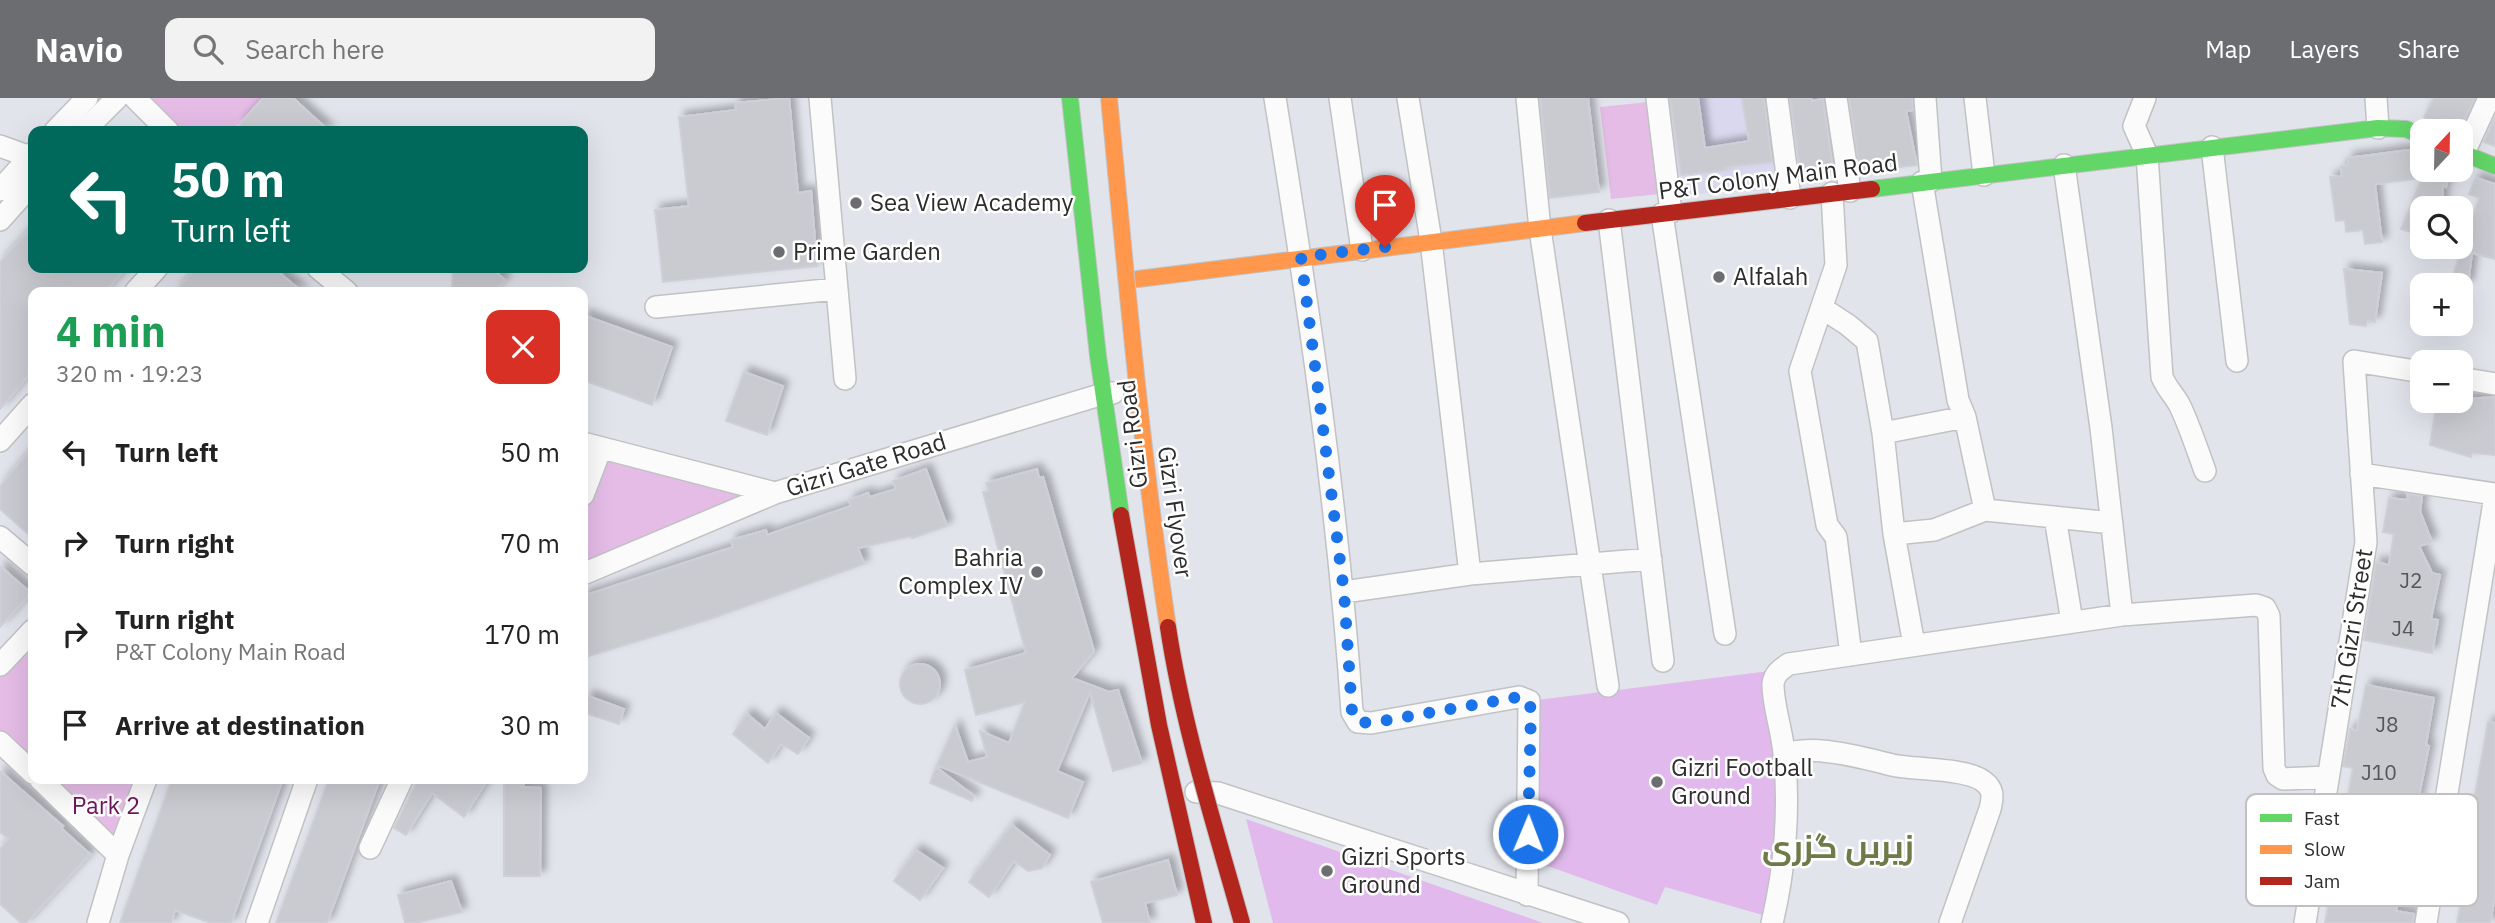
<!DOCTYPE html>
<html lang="en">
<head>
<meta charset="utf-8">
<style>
	body { margin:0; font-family:"IBM Plex Sans",Cairo,sans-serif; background:#f2f2f2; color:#222; height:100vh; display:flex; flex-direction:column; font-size:26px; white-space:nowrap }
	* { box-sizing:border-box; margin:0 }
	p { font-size:23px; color:#767676 }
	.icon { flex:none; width:38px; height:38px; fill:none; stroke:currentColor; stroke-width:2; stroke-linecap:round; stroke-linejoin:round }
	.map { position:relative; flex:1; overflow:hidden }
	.details { position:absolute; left:28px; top:189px; width:560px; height:497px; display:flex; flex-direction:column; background:#fff; border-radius:14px; box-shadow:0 7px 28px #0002 }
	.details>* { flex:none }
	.top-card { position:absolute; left:28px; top:28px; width:560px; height:147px; border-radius:14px; box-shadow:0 7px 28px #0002; background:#00695c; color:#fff; overflow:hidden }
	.needle { width:46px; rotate:22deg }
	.tools { position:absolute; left:2410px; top:21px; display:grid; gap:14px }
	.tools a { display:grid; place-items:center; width:63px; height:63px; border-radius:14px; background:#fff; box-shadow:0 7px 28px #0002; font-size:35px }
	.pin { position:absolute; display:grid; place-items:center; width:60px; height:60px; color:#fff; margin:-72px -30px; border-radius:50% 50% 50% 0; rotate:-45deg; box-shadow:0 0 7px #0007 }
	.pin .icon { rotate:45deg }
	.me { position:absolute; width:77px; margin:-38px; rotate:1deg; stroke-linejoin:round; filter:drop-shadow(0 0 5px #0008) }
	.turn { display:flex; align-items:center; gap:24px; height:147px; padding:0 28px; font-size:32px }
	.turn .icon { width:91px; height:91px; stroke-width:2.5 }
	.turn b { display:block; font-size:49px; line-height:60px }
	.round { display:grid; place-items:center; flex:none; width:74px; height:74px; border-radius:14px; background:#f2f2f2 }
	.headline { display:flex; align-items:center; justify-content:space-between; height:119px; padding:0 28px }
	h1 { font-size:42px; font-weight:700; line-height:52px; color:#1e9e55 }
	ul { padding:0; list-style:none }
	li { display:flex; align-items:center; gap:21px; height:91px; padding:0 28px }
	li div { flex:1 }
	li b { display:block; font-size:26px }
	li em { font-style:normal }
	header { display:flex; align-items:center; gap:42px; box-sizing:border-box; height:98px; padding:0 35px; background:#6c6d70; color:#fff }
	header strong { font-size:33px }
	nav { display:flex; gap:38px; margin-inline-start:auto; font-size:24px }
	.search { width:490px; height:63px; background:#f2f2f2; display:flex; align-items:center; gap:18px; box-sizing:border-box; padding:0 24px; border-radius:14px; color:#767676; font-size:26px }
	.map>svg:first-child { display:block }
</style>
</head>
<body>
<header>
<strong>Navio</strong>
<div class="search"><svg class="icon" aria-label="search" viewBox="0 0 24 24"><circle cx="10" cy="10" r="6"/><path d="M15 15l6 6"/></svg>Search here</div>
<nav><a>Map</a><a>Layers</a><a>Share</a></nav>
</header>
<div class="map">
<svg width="2495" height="825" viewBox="0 0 2495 825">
	<defs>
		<filter id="shadow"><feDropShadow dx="5.5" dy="-5.5" stdDeviation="3.5" flood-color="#0004"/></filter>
	</defs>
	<rect width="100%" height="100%" fill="#e2e4ec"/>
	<path fill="#d9d8ee" d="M1665,0H1772L1786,91L1676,97Z"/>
	<path fill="#e4bce6" d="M152,0H262L232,33H176L164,22Z
		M1648,4L1660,96L1611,101L1600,9Z
		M601,350L775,395L583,476V397Z
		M33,529V677L0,645V565Z
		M38,681H146L118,757Z"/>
	<path fill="#e1b9ed" d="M1778,572L1787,713L1766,818L1665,789L1657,807L1528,761L1529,603Z
		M1246,721L1543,825H1273Z"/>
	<path fill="#cacbd1" stroke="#cfcfd7" stroke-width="2" filter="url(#shadow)" d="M263,0H293L329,33H246L239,27Z
		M789,0L798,95L811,93L817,168L663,184L655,112L689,108L679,19L736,12L735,5Z
		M1540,0H1588L1599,94L1550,100Z
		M1670,0H1698L1705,50L1749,43L1742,0H1764L1772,64L1726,69V72L1681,77Z
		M1790,0H1811L1812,3L1823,1L1834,77L1801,81Z
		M1849,0H1912L1913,12L1906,13L1917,67L1860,74Z
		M2434,0H2475L2459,33H2443L2424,19Z
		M2495,19V48L2484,44Z
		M2409,52L2422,56V72H2450L2446,89L2443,87L2442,110H2422V137L2401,131L2422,80L2375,86L2382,144L2365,146L2363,132L2346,134L2345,122L2336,123L2330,79L2342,78L2341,68L2348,67V60Z
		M2476,80L2495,86V161L2472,155L2468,187H2452L2454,175L2479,100L2469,96Z
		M33,128V170H126L105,194H33V272L0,311V164Z
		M197,170H274L302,194H175Z
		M453,170H492L505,182L493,194H452Z
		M2344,171L2382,175L2375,224L2367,222L2366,228L2350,226Z
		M583,217L672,249L652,307L583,282Z
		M744,274L783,288L767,337L726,323Z
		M2495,299V357L2472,355L2471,359L2430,347L2437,303Z
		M33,349V440L0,411V388Z
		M926,371L947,428L912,440V438L858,450L864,466L710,521L589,558L583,536V498L733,449L731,442L766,432L767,437L851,408L849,402L868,395L870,399L896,391L893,383Z
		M1037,371L1039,380L1043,379L1094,553L1072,580L1109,594L1118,592L1142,665L1113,673L1090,594L1057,673L1083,684L1068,720L937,667L955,627L968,664L987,659L980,633L1009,645L1025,604L976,617L965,572L1026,555L983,394L989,393L986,385Z
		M2407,396L2422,398L2420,413L2432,444L2419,448L2432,475L2440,477L2431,521L2438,522L2432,555L2364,542L2376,464L2389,467L2394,436L2383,434L2389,400L2408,402Z
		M0,468L31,495L0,529Z
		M900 586a20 20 0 1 1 40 0a20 20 0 1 1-40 0Z
		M2366,587L2434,600L2426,647L2429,648L2396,813L2414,816L2413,825H2325L2353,670L2343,668L2347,648L2350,631L2357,633Z
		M588,598L624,611L619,626L583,614Z
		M776,615L809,640L798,656L781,646L768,665L733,636L747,616L765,631Z
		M2488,624L2495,625V798L2490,825H2457L2462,798L2457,797Z
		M936,669L974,698L972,703L930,685Z
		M0,673L63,728L61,730L90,756L26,825H21L0,806V751L9,741L0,734Z
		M172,681H283L231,825H211L175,812L171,825H120Z
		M329,681H380L327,825H276Z
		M415,681H488L464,719L432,695L406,737L394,730L417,684Z
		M504,681H527L522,689L541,690L540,778H504Z
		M1012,727L1050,757L1042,770L1028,773L1014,763L989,799L969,784Z
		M916,752L943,770L920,802L894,783Z
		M1168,762L1177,797L1145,805L1150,825H1103L1091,784Z
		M451,783L462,814L415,825H405L398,797Z"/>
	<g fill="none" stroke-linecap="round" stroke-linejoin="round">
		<g stroke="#c1c2c3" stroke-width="24">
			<path id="street" d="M135,0L168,33
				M820,0L845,281
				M1275,0C1308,203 1338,408 1352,614L1358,624L1371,625L1519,599L1529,603L1527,797
				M1340,0L1362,152
				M1408,0L1431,143L1470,476
				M1527,0L1540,131L1608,588
				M1657,0L1671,114
				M1777,0L1790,100
				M1836,0L1850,93
				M1925,0L1931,83
				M1975,0L1984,77
				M2145,0L2134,28L2147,57L2162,279C2167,291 2175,298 2180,308C2190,329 2197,351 2205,373
				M2376,0L2378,30
				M55,33L87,0
				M84,33L117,0
				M0,48L33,60
				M2212,49L2237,263
				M2464,55L2489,0
				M2064,67L2101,330L2122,517
				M1922,84L1958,302L1965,319L1985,412
				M0,92L33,55
				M1832,95L1836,167L1800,273L1827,427L1836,439L1851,557
				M1662,116L1725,536
				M0,122L33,85
				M1609,122L1663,563
				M318,170L347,194
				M135,194L157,170
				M656,209L836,191
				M1822,210L1848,227L1867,243L1883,335L1894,436L1914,547
				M2460,280L2495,286
				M1883,335L1965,319
				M0,343L33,306
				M583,345L775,395
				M2361,376L2495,396
				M583,397L601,350
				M2055,419L2072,524
				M1894,436L1934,432L1985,412L2112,425
				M0,439L33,467
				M583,476L775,395L1103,296L1113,295
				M1344,494L1470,476L1651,461
				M0,567L33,532
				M0,644L33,675
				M1784,655C1797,654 1810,651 1822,653C1847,655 1868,661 1892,667C1914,672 1966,670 1983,683C1994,691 1993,699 1990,711L1950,825
				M40,681L118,757
				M1196,694L1218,695L1618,825
				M370,750L402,681
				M98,825L118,757L146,681
				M257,825L307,681
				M1772,825C1785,771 1790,710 1784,655C1782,632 1773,608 1773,586C1774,576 1781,571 1789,566L2122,517L2256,507L2265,510L2269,518L2274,670L2277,677L2283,681L2328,679
				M2305,825L2366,444L2354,263L2422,274
				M2426,825L2495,398"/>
		</g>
		<g stroke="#c1c2c3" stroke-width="18">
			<path id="fast" d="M1070,0L1098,258L1121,417
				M2460,54L2495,68
				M1872,91L2378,30L2406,31L2422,38"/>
		</g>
		<g stroke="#c1c2c3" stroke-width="18">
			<path id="slow" d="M1138,181L1585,125"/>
		</g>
		<g stroke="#c1c2c3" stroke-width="18">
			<path id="jam" d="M1585,125L1872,91
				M1121,417L1159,627L1204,825"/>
		</g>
		<use href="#street" stroke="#fbfbfc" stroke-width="21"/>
		<use href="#fast" stroke="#63d668" stroke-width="16"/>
		<use href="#slow" stroke="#ff974d" stroke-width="16"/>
		<use href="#jam" stroke="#b3261e" stroke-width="16"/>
		<g stroke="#c3c3c6" stroke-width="18" stroke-linecap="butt">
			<path id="slow-bridge" d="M1109,0C1126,177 1141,353 1168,529"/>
		</g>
		<g stroke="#c3c3c6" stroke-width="18" stroke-linecap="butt">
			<path id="jam-bridge" d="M1168,529C1183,629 1215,728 1242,825"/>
		</g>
		<use href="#slow-bridge" stroke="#ff974d" stroke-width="16"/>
		<use href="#jam-bridge" stroke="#b3261e" stroke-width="16"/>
	</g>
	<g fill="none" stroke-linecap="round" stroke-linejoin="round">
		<path stroke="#1a73e8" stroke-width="12" stroke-dasharray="0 21.6" d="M1385,149L1301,159L1344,494L1352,614L1358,624L1371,625L1519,599L1529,603L1531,612L1528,736"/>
	</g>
	<g fill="#6c6d70" stroke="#fff" stroke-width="2.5">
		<circle cx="856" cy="105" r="7"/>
		<circle cx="779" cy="154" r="7"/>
		<circle cx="1719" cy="179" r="7"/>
		<circle cx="1037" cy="474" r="7"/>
		<circle cx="1657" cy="684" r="7"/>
		<circle cx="1327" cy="773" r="7"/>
	</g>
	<g text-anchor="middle" stroke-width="5" stroke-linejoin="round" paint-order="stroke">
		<g font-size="21" fill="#575758">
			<text x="2411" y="490">J2</text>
			<text x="2403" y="538">J4</text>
			<text x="2387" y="634">J8</text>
			<text x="2379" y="682">J10</text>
		</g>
		<g font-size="24" fill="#2d2d2d" stroke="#fff">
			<text transform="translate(1778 79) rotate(-7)" y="8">P&amp;T Colony Main Road</text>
			<text transform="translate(1133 336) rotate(-97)" y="8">Gizri Road</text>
			<text transform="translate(866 367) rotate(-17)" y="8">Gizri Gate Road</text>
			<text transform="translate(1175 414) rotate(82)" y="8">Gizri Flyover</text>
			<text transform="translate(2352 531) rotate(-81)" y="8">7th Gizri Street</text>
		</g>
		<g font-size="24" fill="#2d2d2d" stroke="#fff" text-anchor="start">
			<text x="870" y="113">Sea View Academy</text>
			<text x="793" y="162">Prime Garden</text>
			<text x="1733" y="187">Alfalah</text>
			<text x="1023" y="468" text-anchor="end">Bahria<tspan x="1023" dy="28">Complex IV</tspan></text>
			<text x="1671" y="678">Gizri Football<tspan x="1671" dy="28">Ground</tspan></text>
			<text x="1341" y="767">Gizri Sports<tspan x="1341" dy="28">Ground</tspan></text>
		</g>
		<g font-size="24" fill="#6f185c" stroke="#fff">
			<text x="106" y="716">Park 2</text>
		</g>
		<g font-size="32" font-weight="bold" fill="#6e7a48" stroke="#fff">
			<text x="1838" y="760">زیریں گزری</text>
		</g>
	</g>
	<rect x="2246" y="696" width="232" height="112" rx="10" fill="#fff" stroke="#c0c0c0" stroke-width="2"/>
	<rect x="2260" y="716" width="32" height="8" fill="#63d668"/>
	<rect x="2260" y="747" width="32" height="9" fill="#ff974d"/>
	<rect x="2260" y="779" width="32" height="8" fill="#b3261e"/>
	<g font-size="19" fill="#2d2d2d">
		<text x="2304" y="727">Fast</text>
		<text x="2304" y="758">Slow</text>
		<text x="2304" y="790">Jam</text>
	</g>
</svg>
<div class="tools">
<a><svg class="needle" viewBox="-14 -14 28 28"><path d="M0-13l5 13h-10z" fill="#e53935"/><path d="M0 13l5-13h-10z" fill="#767676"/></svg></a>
<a><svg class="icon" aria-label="search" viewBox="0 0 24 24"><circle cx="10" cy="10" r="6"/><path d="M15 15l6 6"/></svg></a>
<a>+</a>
<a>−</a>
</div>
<div class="pin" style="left:1385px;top:149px;background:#d93025"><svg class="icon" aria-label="arrive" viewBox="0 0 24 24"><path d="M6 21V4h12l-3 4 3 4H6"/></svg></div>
<svg class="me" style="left:1528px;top:736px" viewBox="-20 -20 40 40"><circle r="17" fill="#1a73e8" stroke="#fff" stroke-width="3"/><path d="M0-11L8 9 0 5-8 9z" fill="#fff"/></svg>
<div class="top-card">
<div class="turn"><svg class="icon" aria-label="left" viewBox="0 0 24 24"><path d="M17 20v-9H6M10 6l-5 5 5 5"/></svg><div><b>50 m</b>Turn left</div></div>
</div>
<section class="details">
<div class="headline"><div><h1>4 min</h1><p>320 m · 19:23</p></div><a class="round" style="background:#d93025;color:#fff"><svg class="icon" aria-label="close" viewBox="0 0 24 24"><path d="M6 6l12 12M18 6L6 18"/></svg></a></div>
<ul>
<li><svg class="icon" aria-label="left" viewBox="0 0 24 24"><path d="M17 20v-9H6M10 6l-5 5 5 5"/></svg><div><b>Turn left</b></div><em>50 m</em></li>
<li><svg class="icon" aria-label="right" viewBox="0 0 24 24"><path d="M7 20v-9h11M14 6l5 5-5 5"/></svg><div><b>Turn right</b></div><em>70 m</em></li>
<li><svg class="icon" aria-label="right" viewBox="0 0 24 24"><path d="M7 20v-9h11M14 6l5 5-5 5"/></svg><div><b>Turn right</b><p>P&amp;T Colony Main Road</p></div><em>170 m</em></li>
<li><svg class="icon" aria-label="arrive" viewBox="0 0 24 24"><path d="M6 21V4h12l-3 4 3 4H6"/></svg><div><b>Arrive at destination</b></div><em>30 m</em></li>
</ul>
</section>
</div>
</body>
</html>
